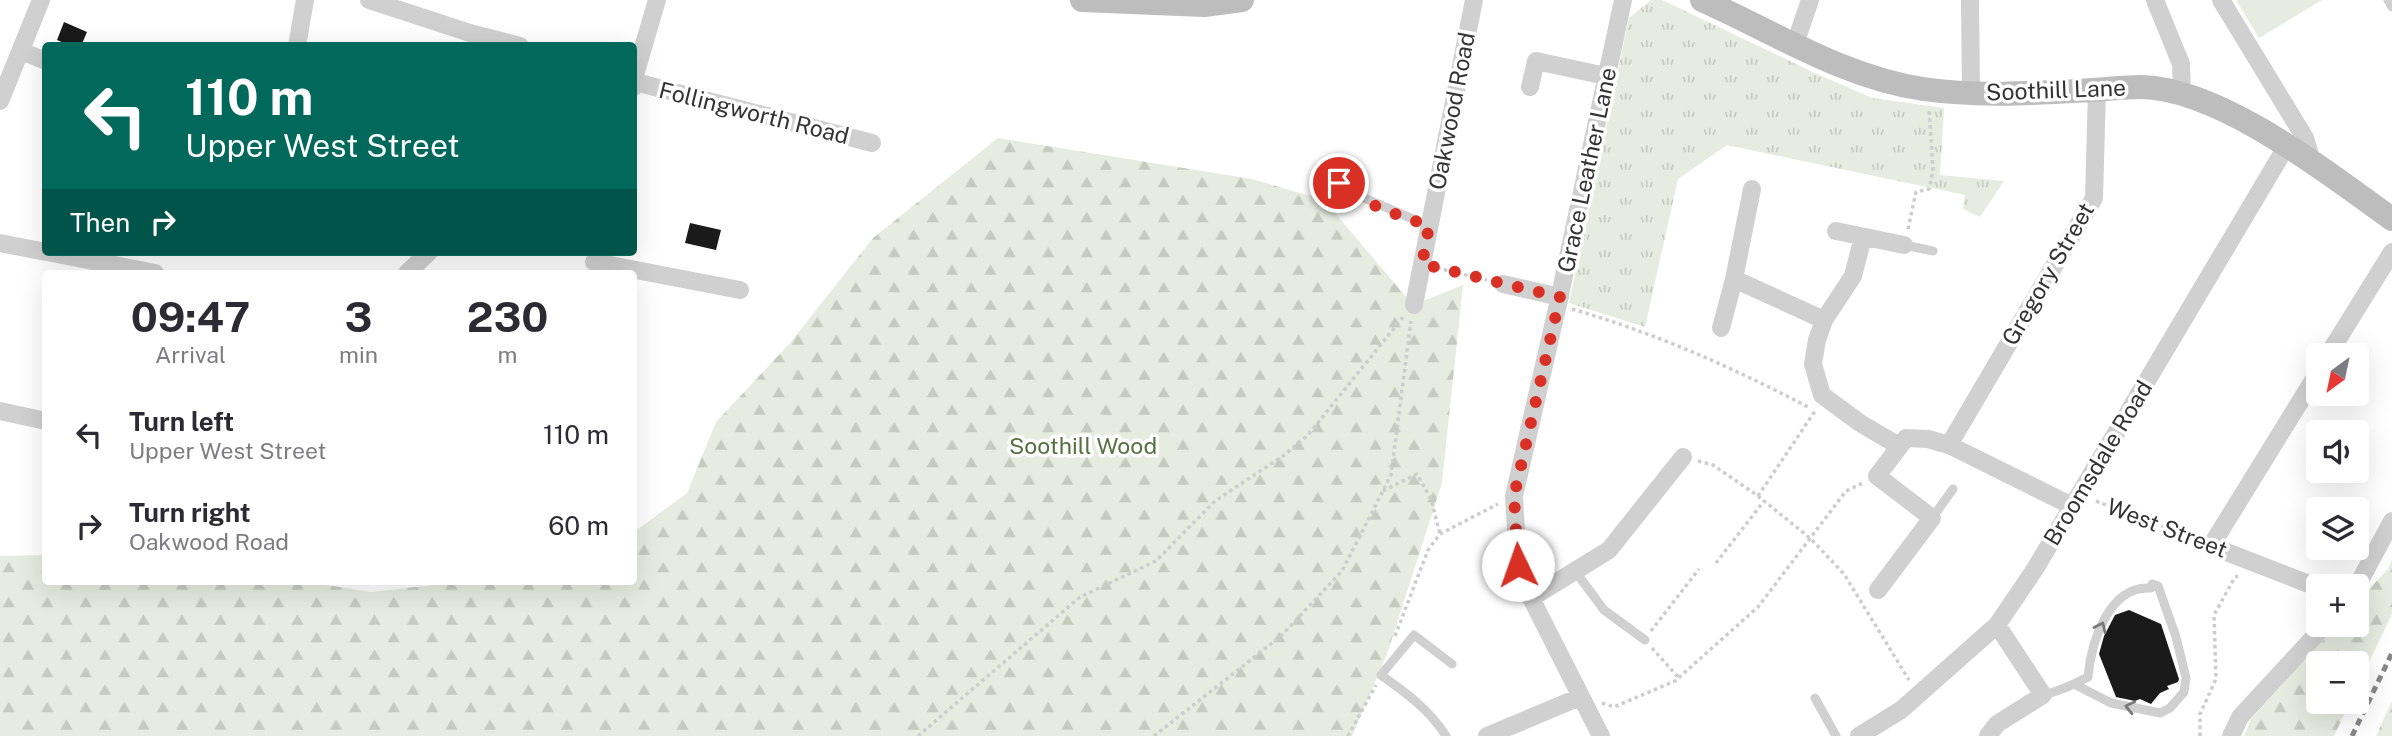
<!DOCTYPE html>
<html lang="en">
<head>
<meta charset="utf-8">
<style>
	body { margin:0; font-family:"Public Sans",sans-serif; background:#f2f2f3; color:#2b2b33; height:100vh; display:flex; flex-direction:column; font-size:26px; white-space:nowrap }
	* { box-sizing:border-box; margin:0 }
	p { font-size:23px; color:#7c7c81 }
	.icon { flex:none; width:38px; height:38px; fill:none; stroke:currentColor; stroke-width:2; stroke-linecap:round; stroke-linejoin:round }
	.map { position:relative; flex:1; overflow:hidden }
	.panel { position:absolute; left:42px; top:270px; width:595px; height:315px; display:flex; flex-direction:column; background:#fff; border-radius:7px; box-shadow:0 7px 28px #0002 }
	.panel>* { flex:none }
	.banner { position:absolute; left:42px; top:42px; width:595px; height:214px; border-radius:7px; box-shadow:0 7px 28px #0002; background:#00695c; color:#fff; overflow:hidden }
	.needle { width:46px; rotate:213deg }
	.tools { position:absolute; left:2306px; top:343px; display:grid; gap:14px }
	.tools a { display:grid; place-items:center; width:63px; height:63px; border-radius:7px; background:#fff; box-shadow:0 7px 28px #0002; font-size:35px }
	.pin { position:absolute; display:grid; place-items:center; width:60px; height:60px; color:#fff; margin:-30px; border:4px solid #fff; border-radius:50%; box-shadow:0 2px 7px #0007 }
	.me { position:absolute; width:77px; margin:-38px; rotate:357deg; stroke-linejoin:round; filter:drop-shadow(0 0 5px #0008) }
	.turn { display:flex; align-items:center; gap:24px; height:147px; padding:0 28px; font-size:32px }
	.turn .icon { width:91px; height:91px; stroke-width:2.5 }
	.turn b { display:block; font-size:49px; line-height:60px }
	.then { display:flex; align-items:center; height:66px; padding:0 28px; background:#0003; gap:14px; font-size:26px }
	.eta { display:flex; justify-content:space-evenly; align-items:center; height:119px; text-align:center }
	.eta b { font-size:42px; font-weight:700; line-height:49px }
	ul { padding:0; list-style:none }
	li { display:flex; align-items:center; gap:21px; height:91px; padding:0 28px }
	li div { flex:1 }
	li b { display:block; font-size:26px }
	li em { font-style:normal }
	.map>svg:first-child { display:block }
</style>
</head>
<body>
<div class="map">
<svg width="2392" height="736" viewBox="0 0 2392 736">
	<defs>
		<pattern id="grass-tufts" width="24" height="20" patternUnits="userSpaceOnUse" patternTransform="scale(1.75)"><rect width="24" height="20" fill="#e6ecdf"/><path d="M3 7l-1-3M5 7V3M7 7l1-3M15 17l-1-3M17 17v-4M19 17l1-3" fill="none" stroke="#c6cbc0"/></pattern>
		<pattern id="forest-firs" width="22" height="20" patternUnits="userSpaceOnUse" patternTransform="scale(1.75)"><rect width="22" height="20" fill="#e6ecdf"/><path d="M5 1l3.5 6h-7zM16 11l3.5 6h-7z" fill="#c6cbc0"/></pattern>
	</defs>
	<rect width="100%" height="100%" fill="#fff"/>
	<path fill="url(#grass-tufts)" d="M1651,0H1662L1817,74L1872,98L1944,108L1940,175L2004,181L1980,217L1963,209L1965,195L1727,145L1678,179L1645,327L1569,303L1629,18Z"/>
	<path fill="url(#forest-firs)" d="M998,138L1252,179L1324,200L1413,305L1463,285L1442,483L1387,654L1352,736H0V556L45,555L46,581H300L371,592L470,581H634V532L687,493L716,422L790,343L873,238Z
		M2392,560V614L2357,687V663H2319V702H2350L2334,736H2244L2251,719L2337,625H2357V602L2388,569Z
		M2392,701V736H2375H2376Z"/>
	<path fill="#e6ecdf" d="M2236,0H2322L2259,38Z"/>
	<path fill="#1a1a1a" d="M64,22L87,32L81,46H71L57,40Z
		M690,223L721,230L716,250L685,243Z
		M2129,610L2161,624L2179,679L2178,682L2167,686L2169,689L2160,693L2151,704L2140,699L2135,701L2116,697L2099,654L2104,636L2115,615Z"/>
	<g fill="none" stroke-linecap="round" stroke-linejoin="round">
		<path stroke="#cdcdcd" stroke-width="3.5" stroke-dasharray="3.5 3.5" stroke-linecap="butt" d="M1908,229L1916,192L1929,189L1933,171L1929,109
			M1437,268L1487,280
			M1572,309C1655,333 1734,368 1810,408
			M1698,461L1713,465L1758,496L1811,539L1844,574L1909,680
			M1383,491L1417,474L1431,499L1440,534
			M1758,496L1815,411
			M2096,501L2196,540
			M1716,563L1764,501
			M1651,631L1699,569
			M1395,636L1428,550L1440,534L1498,504
			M1652,648L1679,678
			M1602,703L1614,707L1675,681L1758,607L1846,491L1865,482
			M918,736L1080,597L1156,561L1215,501L1283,456L1308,435L1403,317
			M1154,736L1281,636L1342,571L1391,475L1411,321
			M1348,736L1376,685
			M2200,736V714L2216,679L2214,615L2235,577L2238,576"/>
		<path stroke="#d0d0d0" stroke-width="9" d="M2388,0L2392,7
			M1341,158L1339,183L1348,191L1429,226
			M1904,245L1933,251
			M1932,518L1953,489
			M1575,571L1604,610L1645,640
			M2043,695C2060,691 2073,685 2088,677C2091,644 2108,585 2151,588L2152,584L2158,586L2176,637L2186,678L2184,692L2170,708L2160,713L2111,703L2074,684
			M1815,698L1836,736
			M1446,736C1430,710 1406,693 1381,675L1414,635L1452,664"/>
		<path stroke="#d0d0d0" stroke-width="18" d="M369,0L470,33L520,46
			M1970,0L1971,93
			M2155,0L2181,64L2182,94
			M2221,0L2305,138L2312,161
			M1795,44L1810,0
			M297,46L305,0
			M21,51L46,61
			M635,82L872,143
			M634,87L635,75L657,0
			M1530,87L1536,61L1606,76
			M0,101L41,0
			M1752,189L1734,279L1824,320
			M1836,231L1904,245
			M1863,237L1853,276L1824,320L1817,340L1813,364L1822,395L1860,423L1899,446
			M0,243L46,252
			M47,252L155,273
			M594,262L740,290
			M407,273L429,252
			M1503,284L1560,297
			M1414,305L1474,0
			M1721,328L1734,279
			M2328,355L2392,252
			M2319,371L2211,546L2319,588
			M0,411L46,421
			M1949,445L2094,198L2097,90
			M2357,586L2392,521
			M1878,590L1932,518L1877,476L1906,438L1928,439L1949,445L2072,506
			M1531,598L1609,550L1683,457
			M1487,736L1580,697
			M1601,736L1531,598L1518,565L1514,496L1558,304L1623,0
			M1859,736L1901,710L1997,625L2035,569L2286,147
			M1988,736L1997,724L2043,695L1997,625
			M2231,736L2240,717L2325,625"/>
		<path stroke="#bdbdbd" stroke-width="24" d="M1082,0L1204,5L1242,0
			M1702,0C1774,32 1843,77 1923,89C1979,97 2037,93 2093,90C2109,89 2125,87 2141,87C2220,88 2329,174 2392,219"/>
		<path stroke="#888" stroke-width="5" stroke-dasharray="7 5" stroke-linecap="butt" d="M2352,736L2392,653"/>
	</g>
	<defs><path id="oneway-chevron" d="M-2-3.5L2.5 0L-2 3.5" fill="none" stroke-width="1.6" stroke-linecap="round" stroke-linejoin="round" transform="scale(1.75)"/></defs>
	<g stroke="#7a7a7a">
		<use href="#oneway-chevron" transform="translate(2101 627) rotate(-65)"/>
		<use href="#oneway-chevron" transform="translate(2130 707) rotate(-167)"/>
	</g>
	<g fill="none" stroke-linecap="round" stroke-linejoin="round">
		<path stroke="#d93025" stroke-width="12" stroke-dasharray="0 21.6" d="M1339,183C1362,205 1400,215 1429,226L1422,264L1560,297L1514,496L1518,565"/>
	</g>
	<g text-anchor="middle" stroke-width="7" stroke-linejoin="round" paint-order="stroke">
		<g font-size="23" fill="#333" stroke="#fff">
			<text transform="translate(2056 90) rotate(-2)" y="8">Soothill Lane</text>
			<text transform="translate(1452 111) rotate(-79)" y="8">Oakwood Road</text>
			<text transform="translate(754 113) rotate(14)" y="8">Follingworth Road</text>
			<text transform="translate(1587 170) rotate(-78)" y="8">Grace Leather Lane</text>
			<text transform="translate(2048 274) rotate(-60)" y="8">Gregory Street</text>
			<text transform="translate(2098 463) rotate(-59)" y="8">Broomsdale Road</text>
			<text transform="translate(2167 528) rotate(21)" y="8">West Street</text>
		</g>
		<g font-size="23" fill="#56703f" stroke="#fff">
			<text x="1083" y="454">Soothill Wood</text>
		</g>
	</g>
</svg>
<div class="tools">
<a><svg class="needle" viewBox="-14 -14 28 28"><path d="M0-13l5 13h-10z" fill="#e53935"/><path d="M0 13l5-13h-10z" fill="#7c7c81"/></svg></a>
<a><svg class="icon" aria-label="sound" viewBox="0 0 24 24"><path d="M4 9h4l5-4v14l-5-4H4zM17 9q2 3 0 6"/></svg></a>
<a><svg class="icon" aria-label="layers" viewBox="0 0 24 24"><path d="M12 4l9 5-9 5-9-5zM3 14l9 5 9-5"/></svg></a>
<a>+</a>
<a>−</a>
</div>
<div class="pin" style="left:1339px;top:183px;background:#d93025"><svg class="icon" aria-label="arrive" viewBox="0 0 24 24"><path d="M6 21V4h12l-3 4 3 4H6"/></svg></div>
<svg class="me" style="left:1518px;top:565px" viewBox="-20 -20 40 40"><circle r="19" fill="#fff"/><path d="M0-13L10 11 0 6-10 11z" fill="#d93025"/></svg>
<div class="banner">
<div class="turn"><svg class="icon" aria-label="left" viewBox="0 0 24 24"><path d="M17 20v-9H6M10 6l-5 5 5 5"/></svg><div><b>110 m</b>Upper West Street</div></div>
<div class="then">Then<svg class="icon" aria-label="right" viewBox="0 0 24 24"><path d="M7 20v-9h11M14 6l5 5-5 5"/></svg></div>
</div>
<section class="panel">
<div class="eta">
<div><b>09:47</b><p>Arrival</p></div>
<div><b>3</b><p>min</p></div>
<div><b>230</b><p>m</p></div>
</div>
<ul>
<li><svg class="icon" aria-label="left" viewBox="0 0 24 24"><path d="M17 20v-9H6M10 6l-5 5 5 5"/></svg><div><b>Turn left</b><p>Upper West Street</p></div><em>110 m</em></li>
<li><svg class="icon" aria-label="right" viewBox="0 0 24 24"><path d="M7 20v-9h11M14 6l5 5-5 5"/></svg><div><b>Turn right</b><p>Oakwood Road</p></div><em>60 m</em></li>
</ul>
</section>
</div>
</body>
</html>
